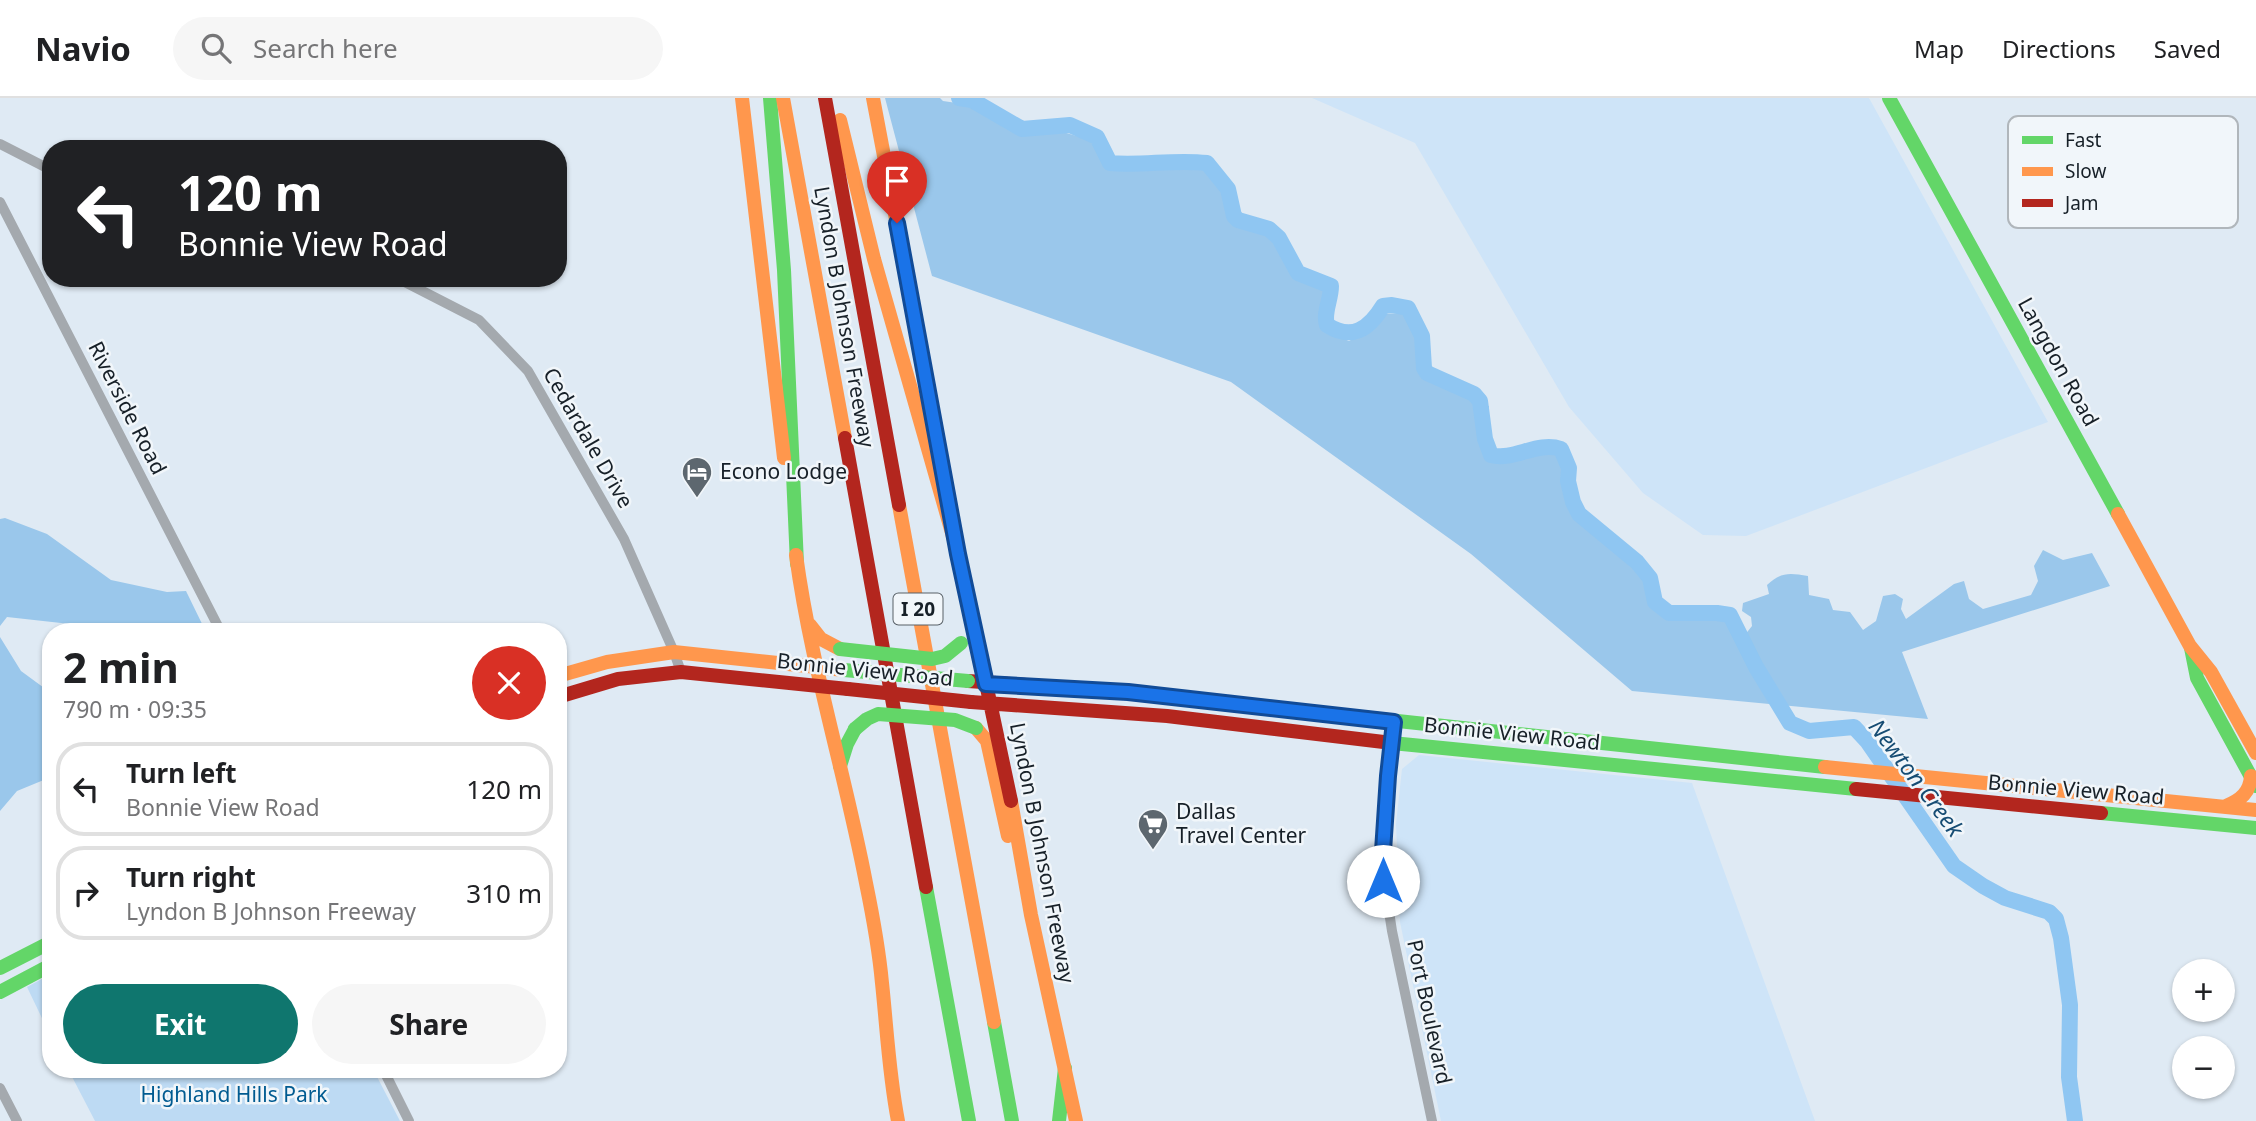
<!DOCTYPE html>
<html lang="en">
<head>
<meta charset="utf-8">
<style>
	body { margin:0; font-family:"Noto Sans",sans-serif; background:#f6f6f6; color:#202124; height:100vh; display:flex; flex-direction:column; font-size:26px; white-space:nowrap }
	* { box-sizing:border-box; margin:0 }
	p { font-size:23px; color:#757577 }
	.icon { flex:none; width:38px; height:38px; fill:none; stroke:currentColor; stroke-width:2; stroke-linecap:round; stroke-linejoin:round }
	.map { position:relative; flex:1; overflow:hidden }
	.sheet { position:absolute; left:42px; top:525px; width:525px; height:455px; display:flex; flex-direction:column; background:#fff; border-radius:28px; box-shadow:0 2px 5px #0004 }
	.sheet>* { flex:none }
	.banner { position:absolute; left:42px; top:42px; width:525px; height:147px; border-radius:28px; box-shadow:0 2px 5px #0004; background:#202124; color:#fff; overflow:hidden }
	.buttons { position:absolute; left:2172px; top:861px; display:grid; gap:14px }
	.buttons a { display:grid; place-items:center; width:63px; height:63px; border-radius:50%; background:#fff; box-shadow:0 2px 5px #0004; font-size:35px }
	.pin { position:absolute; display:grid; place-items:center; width:60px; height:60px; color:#fff; margin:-72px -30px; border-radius:50% 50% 50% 0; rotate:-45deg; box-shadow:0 0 7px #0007 }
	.pin .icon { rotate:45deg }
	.me { position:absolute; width:77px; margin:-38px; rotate:0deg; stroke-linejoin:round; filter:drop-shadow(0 0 5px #0008) }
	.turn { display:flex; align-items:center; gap:24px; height:147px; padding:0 21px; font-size:32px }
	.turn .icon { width:91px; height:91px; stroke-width:2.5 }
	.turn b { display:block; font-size:49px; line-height:60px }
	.round { display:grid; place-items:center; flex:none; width:74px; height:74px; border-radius:37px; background:#f6f6f6 }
	.summary { display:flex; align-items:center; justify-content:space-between; height:119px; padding:0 21px }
	h1 { font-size:42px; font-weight:700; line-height:52px }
	.cta { display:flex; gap:14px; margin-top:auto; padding:14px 21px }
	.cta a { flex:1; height:80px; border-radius:42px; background:#0f766e; color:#fff; font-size:28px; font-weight:700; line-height:80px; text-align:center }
	.cta a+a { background:#f6f6f6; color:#202124 }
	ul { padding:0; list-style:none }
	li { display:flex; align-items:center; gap:21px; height:94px; margin:0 14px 10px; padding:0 7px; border:4px solid #e0e0e0; border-radius:28px }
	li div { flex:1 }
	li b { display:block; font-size:26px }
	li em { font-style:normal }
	header { display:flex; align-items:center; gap:42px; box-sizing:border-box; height:98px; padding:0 35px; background:#fff; border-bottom:2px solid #e0e0e0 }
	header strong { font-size:33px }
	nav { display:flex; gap:38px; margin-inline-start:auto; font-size:24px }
	.search { width:490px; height:63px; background:#f6f6f6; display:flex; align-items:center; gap:18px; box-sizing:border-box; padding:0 24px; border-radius:38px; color:#757577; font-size:26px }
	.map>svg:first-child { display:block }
</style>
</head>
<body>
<header>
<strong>Navio</strong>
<div class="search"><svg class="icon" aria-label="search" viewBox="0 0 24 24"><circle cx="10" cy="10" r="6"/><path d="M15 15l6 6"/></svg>Search here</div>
<nav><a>Map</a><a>Directions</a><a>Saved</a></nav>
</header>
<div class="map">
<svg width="2256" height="1023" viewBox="0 0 2256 1023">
	<rect width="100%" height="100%" fill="#dfeaf4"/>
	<path fill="#cee4f8" d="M1312,0H1869L2048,324L1746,438L1703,437L1643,395L1569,309L1415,45Z
		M1419,657L1692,685L1815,1023H1441L1400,824L1396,726L1402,671Z"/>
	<path fill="#bddaf3" d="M51,876V939L27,889Z
		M68,971H373L400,1023H95Z"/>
	<path fill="#9ac7eb" d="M885,0H940L943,3L984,9L1024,35L1056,32L1104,46L1116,69L1132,71H1164L1184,65L1208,69L1232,92L1237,123L1274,137L1297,179L1331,190L1336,205L1328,227L1334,237L1349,243L1378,227L1386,216L1410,214C1426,238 1429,252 1429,280L1479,307L1489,308L1488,341L1503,365L1553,351L1568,359L1577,406L1584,417L1639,461L1653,478L1655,490L1662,501L1678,518H1726L1734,524L1744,538L1752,528L1751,519L1742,513L1743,505L1769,496L1767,487C1781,474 1789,475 1808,478L1809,497L1829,501L1833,512L1850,514L1863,532L1876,523L1883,498L1895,496L1903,501L1901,511L1906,521L1954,486L1964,483L1969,501L1983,511L2031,497L2038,483L2034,468L2043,452L2063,462L2092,455L2110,488L1902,554L1928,621L1632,593L1471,456L1231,284L932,178Z
		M5,420L47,436L111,482L167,494L186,493L206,534H96L88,528L7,519L0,528V421Z
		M0,539L21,573L51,595V679L17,693L0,713Z"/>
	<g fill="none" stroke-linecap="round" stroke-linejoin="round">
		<path stroke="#8fc6f2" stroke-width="16" d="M959,0L972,2L1022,31L1070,27L1097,39L1110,65C1142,68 1174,61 1207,65L1228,91L1234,118L1238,122L1269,131L1279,140L1298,175L1331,188C1331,202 1323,215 1327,227C1352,243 1369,231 1383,208L1392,207L1408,210L1422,238L1424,270L1427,275L1474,296L1480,303L1485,341L1491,357C1514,363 1537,343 1561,351L1569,370L1568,383L1573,404L1579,416L1637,464L1650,480L1655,504L1669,515H1717L1730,517L1756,569L1790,625L1809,633L1854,629L1867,643L1954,768L1983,788L2005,800L2049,814L2056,821L2061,840L2070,907L2069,979L2075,1023"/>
		<path stroke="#a4a9ae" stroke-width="10" d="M0,46L51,72
			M0,104L221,534
			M397,180L479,222L528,273L624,441L674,554L681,574
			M1392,645L1382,768L1392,833L1432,1023
			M383,971L409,1023
			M0,990L17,1023"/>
		<path stroke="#63d668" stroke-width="14" d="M770,0L784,172L797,466
			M1889,0L2118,416
			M2191,550L2197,580L2256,688
			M1314,614L1825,669
			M1392,645L1856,691
			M840,668L847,646L855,631
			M2101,715L2256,730
			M926,789L969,1023
			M0,870L51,844
			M0,894L51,867
			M994,924L1012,1023
			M1059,1023L1065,970"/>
		<path stroke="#ff974d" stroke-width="14" d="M742,0L784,360
			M783,0L845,340
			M873,0L945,380
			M840,22L874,161L958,456
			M899,407L994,924
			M2118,416L2190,548L2211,574L2256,655
			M796,457C811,568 845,675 866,785C873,819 879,852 882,885C887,932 889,977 898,1023
			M810,527L821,541L840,551
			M558,578L607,564L674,554L844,572
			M976,630L987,643L1008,738
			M1825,669L2256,712
			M1011,703L1031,817L1076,1023
			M2226,708C2241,702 2250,694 2251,678"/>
		<path stroke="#b3261e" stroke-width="14" d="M825,0L899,407
			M845,340L926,789
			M957,449L1011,703
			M968,583L1128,594L1314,614
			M558,599L618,581L681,574L848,591
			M971,604L1167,618L1392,645
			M1856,691L2101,715"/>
		<path stroke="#63d668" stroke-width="14" d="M840,551L932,561L945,558L961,545
			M844,572L968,583
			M855,631L867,621L878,616L955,622L976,630"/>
		<path stroke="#b3261e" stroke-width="14" d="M848,591L971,604"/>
	</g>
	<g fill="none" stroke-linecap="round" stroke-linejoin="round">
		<g stroke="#114b97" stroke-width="18">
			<path id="route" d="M897,125L958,456L986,586L1128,594L1394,624L1388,678L1382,768L1383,783"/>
		</g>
		<use href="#route" stroke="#1a73e8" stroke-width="12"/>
	</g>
	<defs>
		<g id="hotel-pin" transform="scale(1.575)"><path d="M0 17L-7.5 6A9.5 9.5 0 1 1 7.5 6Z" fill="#5d676f" stroke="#f1f6fa"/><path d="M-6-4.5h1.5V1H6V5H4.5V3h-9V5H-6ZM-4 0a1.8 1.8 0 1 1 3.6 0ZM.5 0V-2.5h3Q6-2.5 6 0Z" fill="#fff"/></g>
		<g id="supermarket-pin" transform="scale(1.575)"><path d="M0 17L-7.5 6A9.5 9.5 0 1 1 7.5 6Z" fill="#5d676f" stroke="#f1f6fa"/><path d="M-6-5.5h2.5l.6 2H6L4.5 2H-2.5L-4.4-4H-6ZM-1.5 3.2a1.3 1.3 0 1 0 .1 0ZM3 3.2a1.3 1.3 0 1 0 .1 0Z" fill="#fff"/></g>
	</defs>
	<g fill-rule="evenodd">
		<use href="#hotel-pin" x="697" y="374"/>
		<use href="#supermarket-pin" x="1153" y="726"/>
	</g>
	<g text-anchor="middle" stroke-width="5" stroke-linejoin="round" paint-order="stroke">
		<rect fill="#f1f6fa" stroke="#586067" stroke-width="2" x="893.5" y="495.5" width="49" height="31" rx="5"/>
		<g font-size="19" font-weight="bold" fill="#172028">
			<text x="918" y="518">I 20</text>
		</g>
		<g font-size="21" fill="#172028" stroke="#f1f6fa">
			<text transform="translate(844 219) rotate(80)" y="7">Lyndon B Johnson Freeway</text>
			<text transform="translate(2058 264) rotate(61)" y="7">Langdon Road</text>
			<text transform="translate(127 310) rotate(63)" y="7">Riverside Road</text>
			<text transform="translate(588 340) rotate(60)" y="7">Cedardale Drive</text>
			<text transform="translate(865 572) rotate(6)" y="7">Bonnie View Road</text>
			<text transform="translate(1512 636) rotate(6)" y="7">Bonnie View Road</text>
			<text transform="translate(2076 692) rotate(5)" y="7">Bonnie View Road</text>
			<text transform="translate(1042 755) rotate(79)" y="7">Lyndon B Johnson Freeway</text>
			<text transform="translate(1429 914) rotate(78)" y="7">Port Boulevard</text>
		</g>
		<g font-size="21" fill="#172028" stroke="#f1f6fa" text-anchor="start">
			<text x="720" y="381">Econo Lodge</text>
			<text x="1176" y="721">Dallas<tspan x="1176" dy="24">Travel Center</tspan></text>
		</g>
		<g font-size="21" fill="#005b91" stroke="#f1f6fa">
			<text x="234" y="1004">Highland Hills Park</text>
		</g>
		<g font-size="23" font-style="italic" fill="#174d74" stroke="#f1f6fa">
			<text transform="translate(1916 680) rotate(53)" y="8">Newton Creek</text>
		</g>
	</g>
	<rect x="2008" y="18" width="230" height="112" rx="10" fill="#f1f6fa" stroke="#b0b6bb" stroke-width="2"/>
	<rect x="2022" y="38" width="31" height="8" fill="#63d668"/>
	<rect x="2022" y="69" width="31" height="9" fill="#ff974d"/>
	<rect x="2022" y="101" width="31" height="8" fill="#b3261e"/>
	<g font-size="19" fill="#172028">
		<text x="2065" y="49">Fast</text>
		<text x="2065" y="80">Slow</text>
		<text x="2065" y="112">Jam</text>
	</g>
</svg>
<div class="buttons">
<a>+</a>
<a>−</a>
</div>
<div class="pin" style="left:897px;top:125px;background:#d93025"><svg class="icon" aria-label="arrive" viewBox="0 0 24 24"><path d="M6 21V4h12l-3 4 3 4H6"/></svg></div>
<svg class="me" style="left:1383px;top:783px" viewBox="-20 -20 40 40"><circle r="19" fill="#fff"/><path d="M0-13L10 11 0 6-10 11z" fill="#1a73e8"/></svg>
<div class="banner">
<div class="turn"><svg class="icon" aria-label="left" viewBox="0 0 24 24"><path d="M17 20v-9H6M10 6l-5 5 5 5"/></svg><div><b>120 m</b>Bonnie View Road</div></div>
</div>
<section class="sheet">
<div class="summary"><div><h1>2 min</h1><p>790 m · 09:35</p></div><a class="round" style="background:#d93025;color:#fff"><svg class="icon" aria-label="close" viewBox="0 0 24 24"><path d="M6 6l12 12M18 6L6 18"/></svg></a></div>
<ul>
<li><svg class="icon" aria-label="left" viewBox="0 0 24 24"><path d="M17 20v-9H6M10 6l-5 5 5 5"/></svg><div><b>Turn left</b><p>Bonnie View Road</p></div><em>120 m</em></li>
<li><svg class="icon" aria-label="right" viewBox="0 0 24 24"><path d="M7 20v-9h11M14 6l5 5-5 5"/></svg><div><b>Turn right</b><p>Lyndon B Johnson Freeway</p></div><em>310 m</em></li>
</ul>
<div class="cta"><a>Exit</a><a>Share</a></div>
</section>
</div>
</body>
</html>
